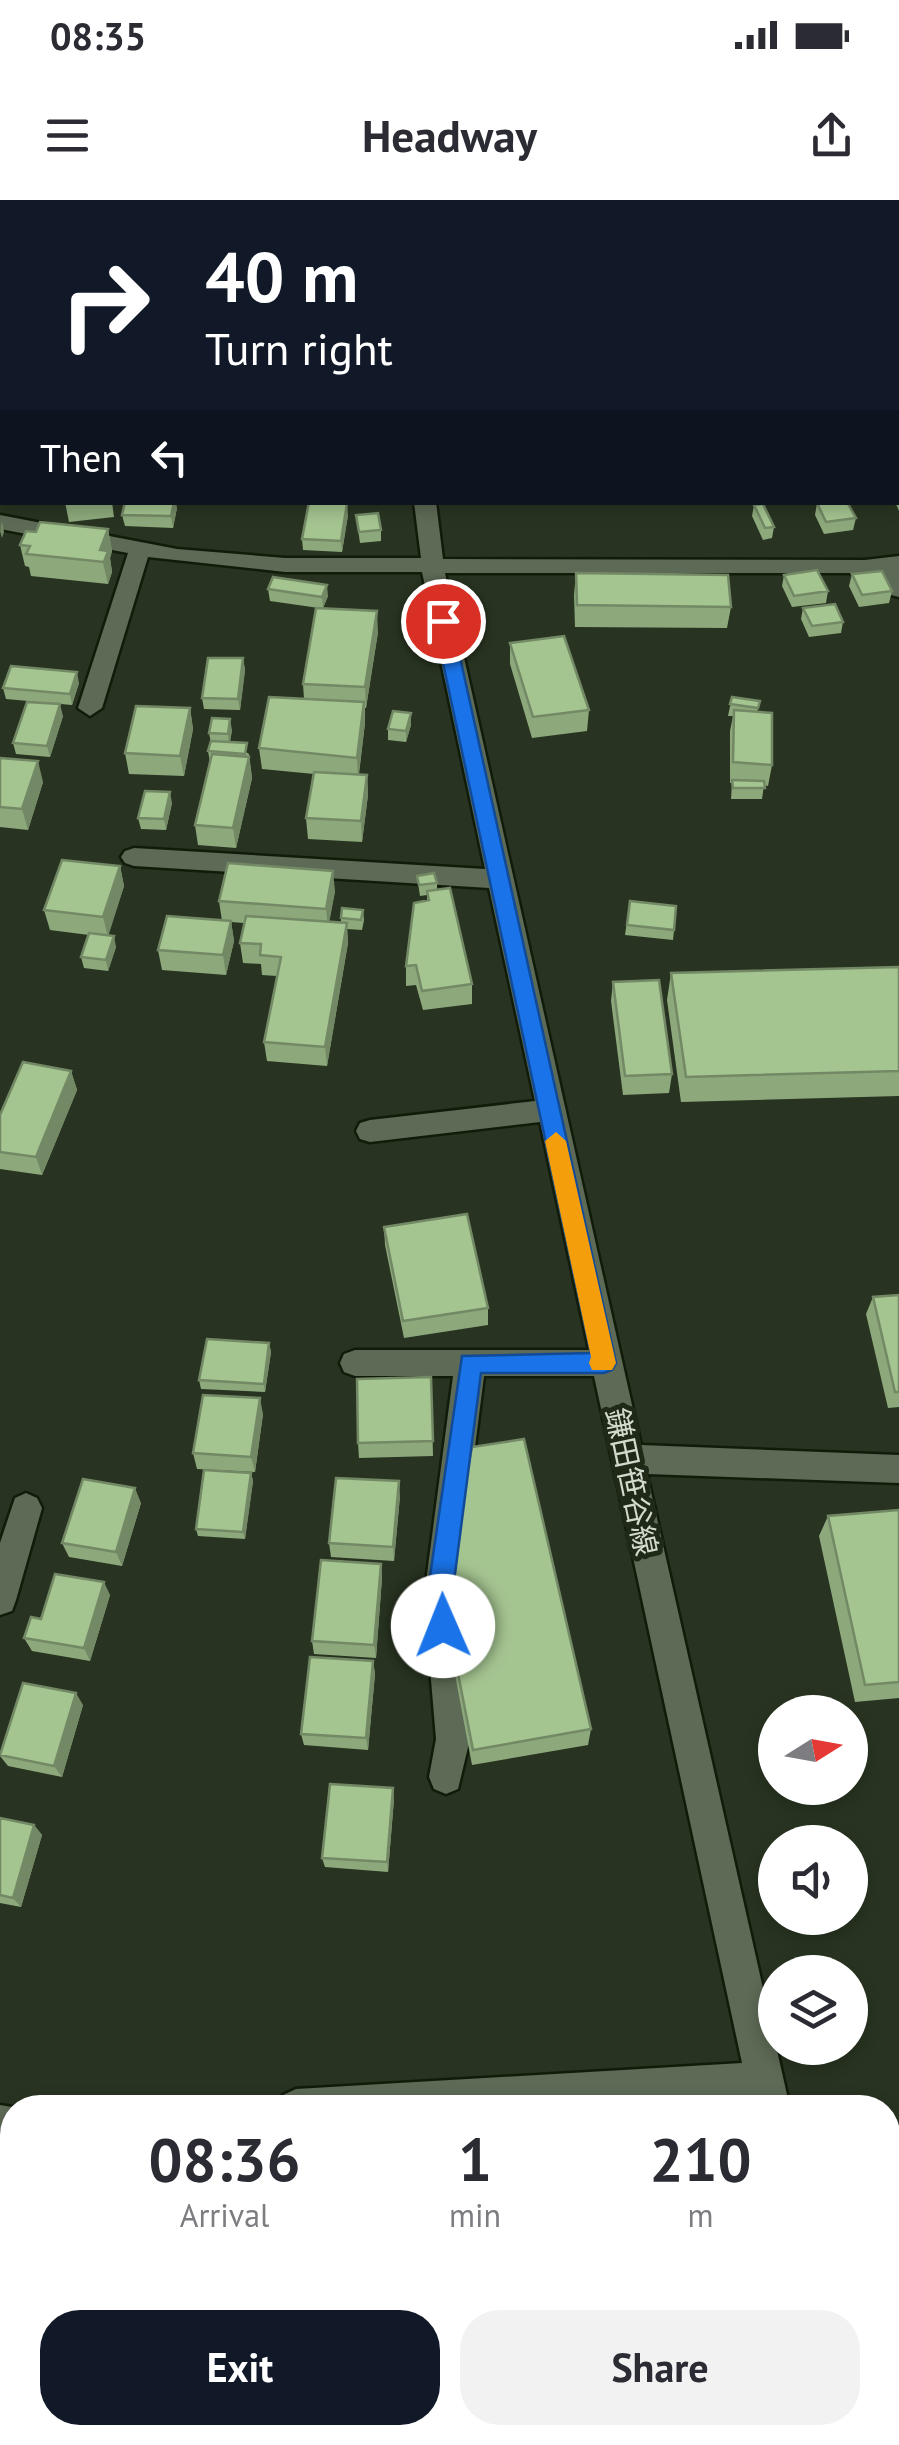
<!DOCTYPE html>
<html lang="en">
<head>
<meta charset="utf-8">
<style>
	body { margin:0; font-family:"PT Sans","Noto Sans JP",sans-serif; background:#f2f2f3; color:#2b2b33; height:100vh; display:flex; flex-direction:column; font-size:38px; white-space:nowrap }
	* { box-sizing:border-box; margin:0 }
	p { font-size:32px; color:#7c7c81 }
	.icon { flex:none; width:55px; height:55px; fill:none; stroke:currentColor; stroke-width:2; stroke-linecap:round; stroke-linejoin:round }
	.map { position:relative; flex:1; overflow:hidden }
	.sheet { position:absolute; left:0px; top:1895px; width:900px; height:350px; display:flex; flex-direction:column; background:#fff; border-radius:40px 40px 0 0; box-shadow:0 5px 15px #0003 }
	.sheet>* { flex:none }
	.guide { position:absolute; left:0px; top:0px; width:900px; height:305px; box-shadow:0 5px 15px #0003; background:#111827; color:#fff; overflow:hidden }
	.needle { width:65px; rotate:79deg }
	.controls { position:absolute; left:758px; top:1495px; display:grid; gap:20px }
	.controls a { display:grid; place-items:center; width:110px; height:110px; border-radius:50%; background:#fff; box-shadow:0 5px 15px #0003; font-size:50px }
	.pin { position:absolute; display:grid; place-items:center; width:85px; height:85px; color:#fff; margin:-42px; border:5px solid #fff; border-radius:50%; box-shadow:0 2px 10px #0007 }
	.me { position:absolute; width:110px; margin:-55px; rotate:359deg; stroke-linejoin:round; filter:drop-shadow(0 0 8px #0008) }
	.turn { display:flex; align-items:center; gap:35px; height:210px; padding:0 40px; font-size:45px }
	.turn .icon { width:130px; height:130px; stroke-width:2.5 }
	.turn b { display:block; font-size:70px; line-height:85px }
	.then { display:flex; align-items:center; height:95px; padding:0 40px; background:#0003; gap:20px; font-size:38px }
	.eta { display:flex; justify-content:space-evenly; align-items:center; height:170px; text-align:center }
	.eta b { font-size:60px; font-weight:700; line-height:70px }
	.action { display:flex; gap:20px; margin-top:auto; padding:20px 40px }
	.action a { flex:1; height:115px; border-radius:40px; background:#111827; color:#fff; font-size:40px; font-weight:700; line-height:115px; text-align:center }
	.action a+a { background:#f2f2f3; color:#2b2b33 }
	.status { display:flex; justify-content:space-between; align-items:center; height:70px; padding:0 50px; background:#fff; direction:ltr }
	.status svg { height:28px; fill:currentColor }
	header { display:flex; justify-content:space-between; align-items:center; height:130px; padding:0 40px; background:#fff; font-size:45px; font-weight:700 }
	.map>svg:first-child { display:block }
</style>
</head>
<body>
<div class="status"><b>08:35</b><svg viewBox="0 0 49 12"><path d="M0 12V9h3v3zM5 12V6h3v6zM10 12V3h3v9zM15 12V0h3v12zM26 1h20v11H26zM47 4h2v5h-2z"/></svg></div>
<header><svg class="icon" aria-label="menu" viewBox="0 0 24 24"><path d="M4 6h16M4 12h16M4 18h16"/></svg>Headway<svg class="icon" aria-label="share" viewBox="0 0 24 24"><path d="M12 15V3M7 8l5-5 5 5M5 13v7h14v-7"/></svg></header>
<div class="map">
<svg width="899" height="2245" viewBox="0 0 899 2245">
	<rect width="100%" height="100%" fill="#283421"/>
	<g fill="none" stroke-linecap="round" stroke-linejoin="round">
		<g stroke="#111b0a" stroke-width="5">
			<path id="minor" d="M377,0H395L396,2H378Z
				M0,217H2V229H0Z
				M414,302H436L443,359L865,360L899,356V397L891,395L876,373H445L641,1245L899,1255V1283L647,1274L790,1908H752L750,1901L634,1908H277L283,1895L296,1889L742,1863L594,1176H484L456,1397L470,1539L458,1589L446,1594L434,1589L429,1577L436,1539L424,1397L453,1176H355L344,1172L340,1163L344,1154L355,1150H589L540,922L370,942L360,939L356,931L360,923L370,920L535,901L489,688L134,666L125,663L121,657L125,651L134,648L485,669L422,372H285L148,357L102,508L90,516L78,508L128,353L0,329V315L177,349L285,358H421Z
				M26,1293L37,1298L42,1308L16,1400L12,1411L0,1415V1343L15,1298Z
				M0,1905L18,1908H12V1943H0Z
				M826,2232H868L871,2245H829Z"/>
		</g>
		<use href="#minor" fill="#5d6a55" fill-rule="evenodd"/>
	</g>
	<path fill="#8da97c" d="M0,0H127L126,2H2V132L0,120Z
		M204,0H272V2H204Z
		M293,0H340V2H293Z
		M441,0H491V2H441Z
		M507,0H532V2H507Z
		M719,0H783L782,2H719Z
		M899,62V95L898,92V67Z
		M898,107H899V145L898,142Z
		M898,216H899V311L895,302H898Z
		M0,223H2V299H0Z
		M65,302H112L114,317L69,322Z
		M817,303L856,318L853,330L824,334L815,315Z
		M754,305L774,327L772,338L763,340L752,316Z
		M177,308L173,328L125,326L122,315Z
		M348,315L342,352L303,350L302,339Z
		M356,315L381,330V341L360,343Z
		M108,329L112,351L110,358L112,372L108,384L31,376L29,367L25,366L20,345L36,332Z
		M576,373L731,407L727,428L575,427L574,395Z
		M852,374L892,391L889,403L859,407L849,386Z
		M784,375L828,391L826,403L792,407L782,386Z
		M268,389L328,396L323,408L378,432L366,508H365V523L359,574L367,575L368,595L362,642L308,639L306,618L314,574L262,569L259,548L304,499L303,484L319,408L270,401Z
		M803,408L843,422L841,433L809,437L801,419Z
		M510,443L589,510L587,531L532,538L510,464Z
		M243,458L245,470L240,510L204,509L202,498Z
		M79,483L72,505L6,499L3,488Z
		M732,497L760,501L757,512L772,565L768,586L764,585L762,599H731L732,583H730V531L733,516H728Z
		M190,508L193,529L184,576L129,574L125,553Z
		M411,513V525L406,542L388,540V529Z
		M63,516L50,557L16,554L13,543Z
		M232,530L230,542L249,554L252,578L236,648L198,645L195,625L210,562L208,551L211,543L209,533Z
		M0,558L43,582L28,630L0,627Z
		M172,603L166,630L141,629L138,618Z
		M120,666L124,686L108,735L116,747L108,771L84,768L81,757L89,735L50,730L44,710Z
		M417,676L437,683V690L472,784V804L423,810L416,785L406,786V766L427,701V695L420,696Z
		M335,691L329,722L341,723V718L363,710L364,720L362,730L347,729L348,743L327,866L267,861L264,842L277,776L262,775L261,764L243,763L240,743L244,723L231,722L234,741L226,775L162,770L158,750L222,721L219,701Z
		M630,701L674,730L673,740L625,735Z
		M899,767V896L681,902L667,800L671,773Z
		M613,782L672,874L669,893L623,895L611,801Z
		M71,871L77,890L42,975L0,969V915Z
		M384,1027L488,1108V1125L404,1138L385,1045Z
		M899,1095V1207L888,1208L866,1114L873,1097Z
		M269,1143L271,1152L265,1192L201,1189L199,1180Z
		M431,1177L433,1256L359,1258L358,1243Z
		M263,1214L255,1272L197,1269L193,1253Z
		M251,1273L253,1281L245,1339L198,1336L196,1329Z
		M400,1296L394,1361L331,1357L329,1343Z
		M141,1303L122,1366L69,1357L62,1343Z
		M899,1310V1498L855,1502L819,1336L828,1316Z
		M381,1364L382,1378L376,1458L314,1454L312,1441Z
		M110,1395L90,1461L32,1451L24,1438Z
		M443,1397L591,1529L588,1545L472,1565L444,1416Z
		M373,1461L375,1474L368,1550L304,1545L301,1534Z
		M83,1505L62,1577L8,1566L0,1556Z
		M394,1599L388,1672L325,1667L322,1658Z
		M0,1618L34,1625L42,1635L21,1707L0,1703Z"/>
	<path fill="#738965" d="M174,302H176L177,308L173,328L171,316Z
		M347,303L348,315L342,352L341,341Z
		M2,321L4,332L2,338L0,331Z
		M108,329L112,351L110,358L112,372L108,384L100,350Z
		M327,385L328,396L323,408L322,397Z
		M377,411L378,432L366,508L365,487Z
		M243,458L245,470L240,510L238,499Z
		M77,472L79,483L72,505L70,494Z
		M364,502L365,523L358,579L357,558Z
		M60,504L63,516L50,557L47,546Z
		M190,508L193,529L184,576L180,556Z
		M411,513V525L406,542V531Z
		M230,519L232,530L229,545L228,534Z
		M249,557L252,578L236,648L233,628Z
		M38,561L43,582L28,630L22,609Z
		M367,575L368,595L362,642L361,621Z
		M170,592L172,603L166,630L164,619Z
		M120,666L124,686L108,737L103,717Z
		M333,671L335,691L328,729L326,709Z
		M231,721L234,741L226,775L223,755Z
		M347,723L348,743L327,866L325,847Z
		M114,736L116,747L108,771L106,760Z
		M71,871L77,890L42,975L36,957Z
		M269,1143L271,1152L265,1192L264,1184Z
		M260,1198L263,1214L255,1272L251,1257Z
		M251,1273L253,1281L245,1339L243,1332Z
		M399,1281L400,1296L394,1361L393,1347Z
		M135,1288L141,1303L122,1366L116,1352Z
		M381,1364L382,1378L376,1458L374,1445Z
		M104,1382L110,1395L90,1461L84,1448Z
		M373,1461L375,1474L368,1550L366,1538Z
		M76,1493L83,1505L62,1577L54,1566Z
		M393,1588L394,1599L388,1672L387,1662Z
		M34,1625L42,1635L21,1707L13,1698Z"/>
	<path fill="#a4c490" stroke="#738965" stroke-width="2.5" d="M0,0H121L120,2H2V61H0Z
		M220,0H272V2H220Z
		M294,0H327V2H295Z
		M567,0H701L702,2H568Z
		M728,0H769L728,2Z
		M1,83H2V116L0,117Z
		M0,142H2V169H0Z
		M898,216H899V253H898Z
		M0,223H2V251H0Z
		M2,259V292V287H0V260Z
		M125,302H174L171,316L122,315Z
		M309,302L347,303L341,341L302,339Z
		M823,302H847L856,318L826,322L817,303Z
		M763,304L774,327L765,328L754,305Z
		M378,313L381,330L359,332L356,315Z
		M40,322L108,329L100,350L108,351L104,362L26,354L30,346L20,345L26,331L36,332Z
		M817,370L828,391L794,396L784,375Z
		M882,371L892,391L862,395L852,374Z
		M576,373L728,375L731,407L577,405Z
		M273,377L327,385L322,397L268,389Z
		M835,404L843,422L812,426L803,408Z
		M316,408L377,411L365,487L303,484Z
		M564,436L589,510L533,517L510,443Z
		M208,458H243L238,499L202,498Z
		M11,466L77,472L70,494L3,488Z
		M269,497L364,502L357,558L259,548Z
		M732,497L760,501L758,508L730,504Z
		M27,502L60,504L47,546L13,543Z
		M136,506L190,508L180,556L125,553Z
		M734,510L772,513V565L733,562Z
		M393,511L411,513L406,531L388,529Z
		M212,518L230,519L228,534L209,533Z
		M211,541L247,543L245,554L208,551Z
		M212,554L249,557L233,628L195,625Z
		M0,558L38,561L22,609L0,607Z
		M314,572L367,575L361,621L306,618Z
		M732,580L764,581L765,588H733Z
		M145,591L170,592L164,619L138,618Z
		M62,660L120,666L103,717L44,710Z
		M228,663L333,671L326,709L219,701Z
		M434,673L437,683L419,685L417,676Z
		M450,688L472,784L422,791L416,765L406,766L414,703L429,700L427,691Z
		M630,701L676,706L674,730L627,725Z
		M342,708L363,710L361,720L341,718Z
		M167,716L231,721L223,755L158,750Z
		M246,716L347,723L325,847L264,842L281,757L260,755L261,744L240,743Z
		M89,733L114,736L106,760L81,757Z
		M899,767V871L686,877L671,773Z
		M659,780L672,874L625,876L613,782Z
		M23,862L71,871L36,957L0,952V915Z
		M467,1014L488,1108L403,1121L384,1027Z
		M899,1095V1192H895L873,1097Z
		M207,1139L269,1143L264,1184L199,1180Z
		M431,1177L433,1241L358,1243L357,1179Z
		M203,1195L260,1198L251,1257L193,1253Z
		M524,1239L591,1529L473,1550L443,1397L472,1247Z
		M204,1270L251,1273L243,1332L196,1329Z
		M336,1278L399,1281L393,1347L329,1343Z
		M83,1279L135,1288L116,1352L62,1343Z
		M899,1310V1482L865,1485L828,1316Z
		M321,1360L381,1364L374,1445L312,1441Z
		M55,1374L104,1382L84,1448L24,1438L31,1417L41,1419Z
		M310,1457L373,1461L366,1538L301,1534Z
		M23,1483L76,1493L54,1566L0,1555Z
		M330,1584L393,1588L387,1662L322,1658Z
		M0,1618L34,1625L13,1698L0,1695Z
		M245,2232H546L554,2245H254L244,2235Z"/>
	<path fill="#1a73e8" stroke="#114b97" stroke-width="2.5" d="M443,415L452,421L616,1163L612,1170L604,1173H481L452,1397L455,1426L452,1435L443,1438L434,1435L427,1397L462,1156L591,1153L434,421Z"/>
	<path fill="#f59e0b" d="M556,932L566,941L616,1163L612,1170H592L589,1163L591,1157L545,941Z"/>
	<g text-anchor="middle" stroke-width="10" stroke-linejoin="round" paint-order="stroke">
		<g font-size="30" fill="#d2dace" stroke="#1e2a17">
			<text transform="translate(631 1282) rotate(78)" y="10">鎌田笹谷線</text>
		</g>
	</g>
</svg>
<div class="controls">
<a><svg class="needle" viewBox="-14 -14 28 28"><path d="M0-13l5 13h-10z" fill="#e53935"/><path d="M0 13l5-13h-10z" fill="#7c7c81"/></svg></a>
<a><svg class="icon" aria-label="sound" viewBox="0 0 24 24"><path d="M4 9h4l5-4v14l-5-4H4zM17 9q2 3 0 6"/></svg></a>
<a><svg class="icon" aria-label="layers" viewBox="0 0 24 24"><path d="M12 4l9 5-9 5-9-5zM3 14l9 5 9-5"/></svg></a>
</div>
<div class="pin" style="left:443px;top:421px;background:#d93025"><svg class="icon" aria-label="arrive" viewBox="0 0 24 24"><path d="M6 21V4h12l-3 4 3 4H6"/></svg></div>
<svg class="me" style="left:443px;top:1426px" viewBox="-20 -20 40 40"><circle r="19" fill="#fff"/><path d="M0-13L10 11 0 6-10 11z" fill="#1a73e8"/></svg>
<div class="guide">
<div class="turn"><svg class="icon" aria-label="right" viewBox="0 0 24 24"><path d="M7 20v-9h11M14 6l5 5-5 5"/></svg><div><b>40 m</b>Turn right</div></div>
<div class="then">Then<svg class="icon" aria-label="left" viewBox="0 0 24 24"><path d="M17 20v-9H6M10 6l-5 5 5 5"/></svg></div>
</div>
<section class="sheet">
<div class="eta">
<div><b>08:36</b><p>Arrival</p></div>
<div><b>1</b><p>min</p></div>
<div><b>210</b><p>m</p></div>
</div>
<div class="action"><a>Exit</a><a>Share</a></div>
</section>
</div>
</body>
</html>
